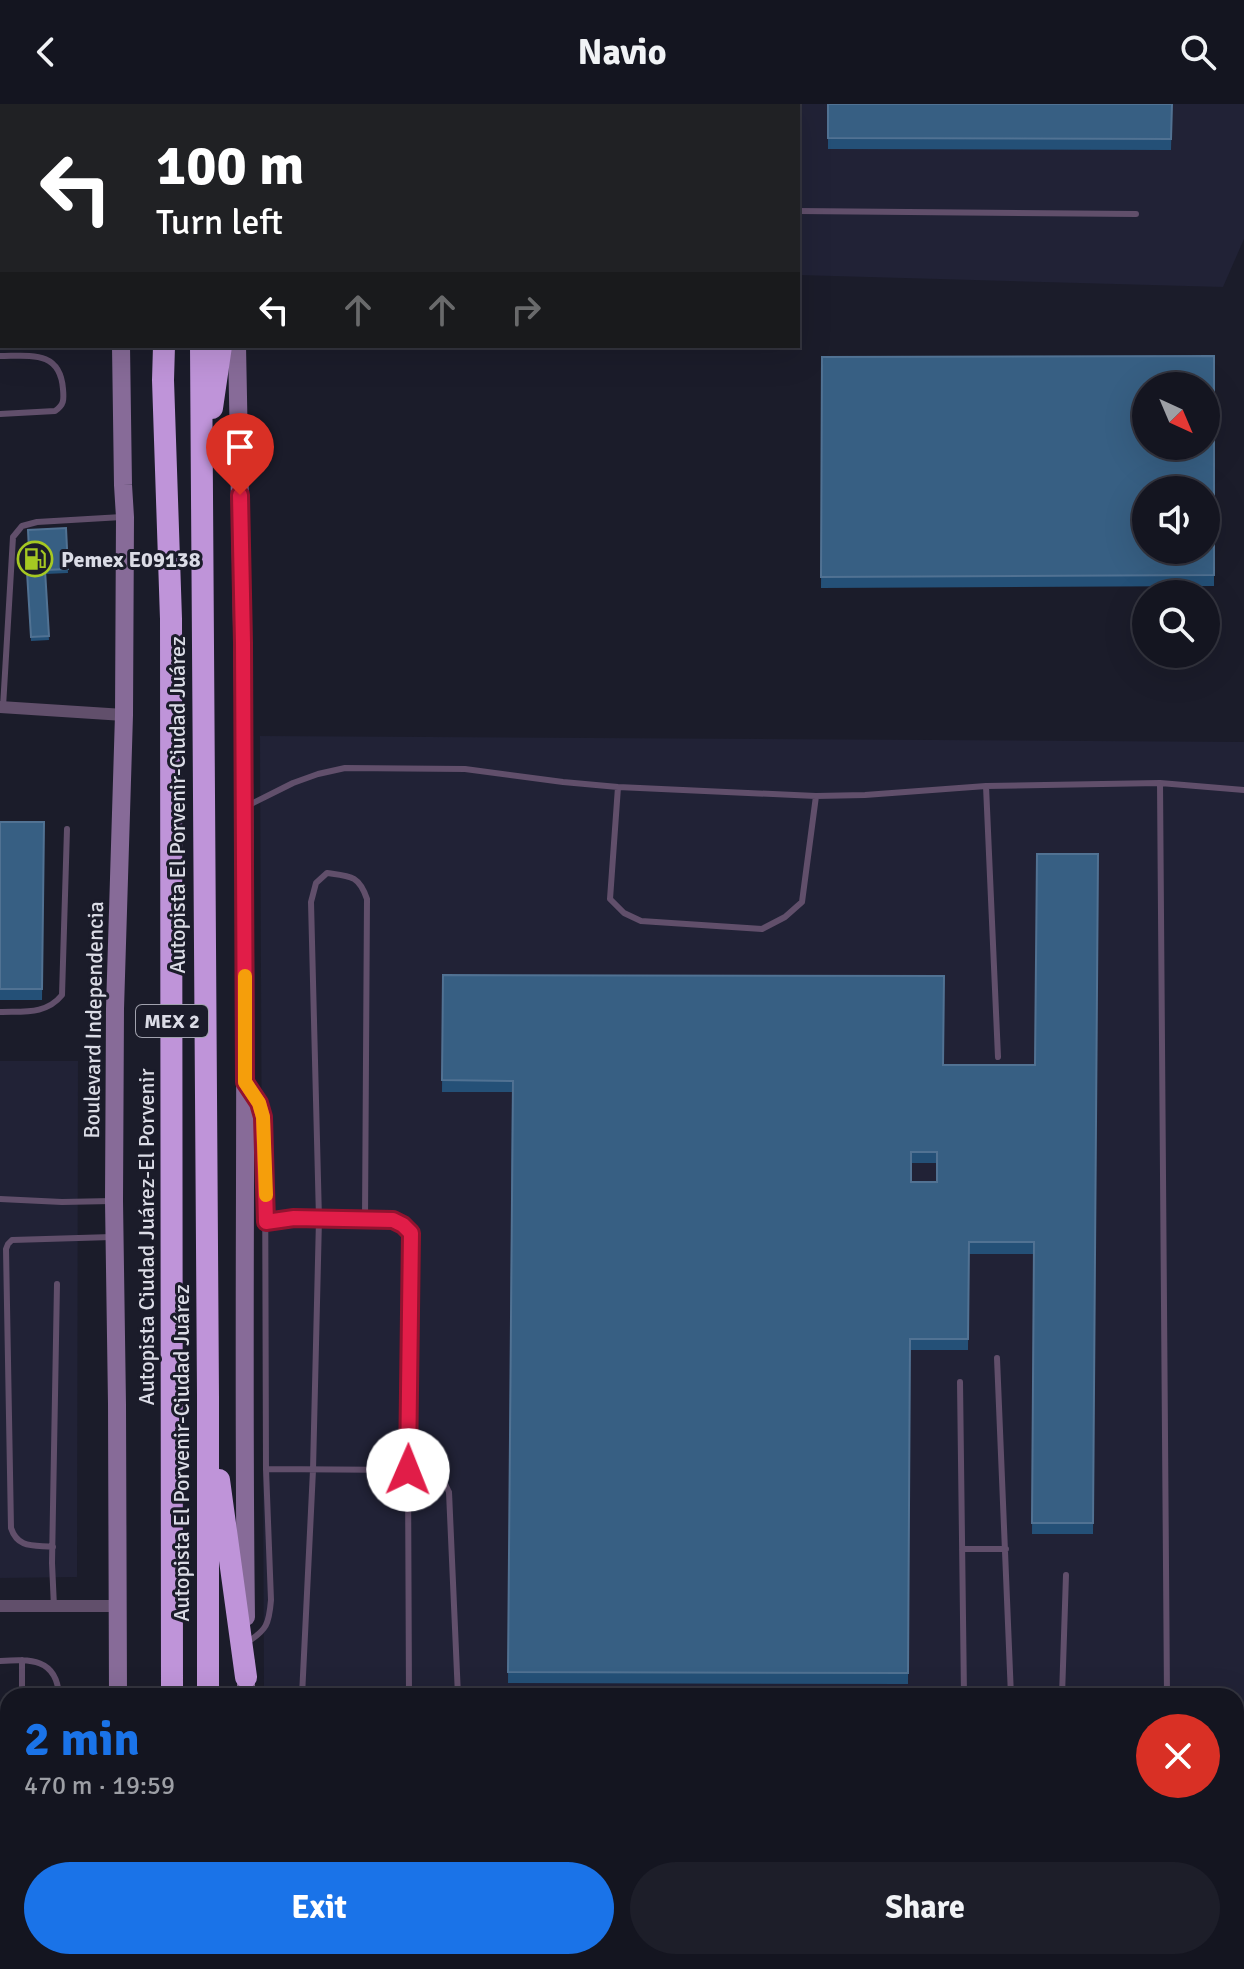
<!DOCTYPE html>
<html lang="en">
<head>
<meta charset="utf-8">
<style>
	body { margin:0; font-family:Signika,sans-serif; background:#1d1e29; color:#f1f3f6; height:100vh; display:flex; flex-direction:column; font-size:30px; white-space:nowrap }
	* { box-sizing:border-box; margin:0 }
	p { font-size:26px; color:#9d9fa5 }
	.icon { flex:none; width:44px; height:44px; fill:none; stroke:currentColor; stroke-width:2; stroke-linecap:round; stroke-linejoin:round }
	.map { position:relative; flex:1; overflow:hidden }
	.panel { position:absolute; left:0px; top:1584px; width:1244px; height:282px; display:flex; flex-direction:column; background:#141520; border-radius:24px 24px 0 0; box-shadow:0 8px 32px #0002,0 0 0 2px #33343e }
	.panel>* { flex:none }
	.hud { position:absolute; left:0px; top:0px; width:800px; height:244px; box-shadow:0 8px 32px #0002,0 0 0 2px #33343e; background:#202124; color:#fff; overflow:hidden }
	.needle { width:52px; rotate:136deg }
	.fabs { position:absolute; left:1132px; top:268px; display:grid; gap:16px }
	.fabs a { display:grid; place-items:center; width:88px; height:88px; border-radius:50%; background:#141520; box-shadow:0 8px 32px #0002,0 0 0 2px #33343e; font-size:40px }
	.pin { position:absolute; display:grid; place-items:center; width:68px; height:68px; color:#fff; margin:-82px -34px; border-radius:50% 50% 50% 0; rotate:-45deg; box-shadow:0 0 8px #0007 }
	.pin .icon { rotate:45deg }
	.me { position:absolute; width:88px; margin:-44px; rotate:1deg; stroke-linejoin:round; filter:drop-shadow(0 0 6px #0008) }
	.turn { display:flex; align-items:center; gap:28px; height:168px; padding:0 24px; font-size:36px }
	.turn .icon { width:104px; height:104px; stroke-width:2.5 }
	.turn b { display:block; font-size:56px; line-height:68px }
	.lanes { display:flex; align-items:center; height:76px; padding:0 24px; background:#0003; justify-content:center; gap:40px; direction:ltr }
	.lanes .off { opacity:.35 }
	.round { display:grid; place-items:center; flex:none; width:84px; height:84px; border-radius:42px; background:#1d1e29 }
	.head { display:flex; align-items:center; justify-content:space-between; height:136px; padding:0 24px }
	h1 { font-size:48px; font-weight:700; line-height:60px; color:#1a73e8 }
	.action { display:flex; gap:16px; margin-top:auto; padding:16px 24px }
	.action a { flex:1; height:92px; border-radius:48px; background:#1a73e8; color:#fff; font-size:32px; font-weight:700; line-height:92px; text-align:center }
	.action a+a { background:#1d1e29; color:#f1f3f6 }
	header { display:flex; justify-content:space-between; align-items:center; height:104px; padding:0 24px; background:#141520; font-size:36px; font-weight:700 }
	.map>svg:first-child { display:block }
</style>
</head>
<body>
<header><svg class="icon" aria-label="back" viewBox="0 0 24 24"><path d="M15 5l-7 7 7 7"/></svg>Navio<svg class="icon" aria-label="search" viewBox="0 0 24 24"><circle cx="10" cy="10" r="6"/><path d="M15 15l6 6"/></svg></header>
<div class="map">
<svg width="1244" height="1865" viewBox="0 0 1244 1865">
	<rect width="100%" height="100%" fill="#1b1c2a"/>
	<path fill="#212236" d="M267,0H1244V135L1223,183L798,171V2H267Z
		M260,632L1244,638V1699L1236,1700V1592H264Z
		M0,957H78L77,1473L0,1474Z
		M1244,1744V1865H1048L1047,1858H1236V1745Z
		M266,1858H1044L1045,1865H266Z"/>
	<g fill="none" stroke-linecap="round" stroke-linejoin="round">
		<path stroke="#614f6b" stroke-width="6" d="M65,0V2
			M793,0V2
			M0,82H2
			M798,107L1136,110
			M0,110H2
			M0,153H2
			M0,183H2
			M0,252C30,252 60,246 63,285C64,296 64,301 55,307L0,310
			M3,603L13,433L22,422L37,418L122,413
			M1160,679L1167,1592
			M986,682L998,953
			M618,683L610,795L624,809L641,817L762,825L785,813L802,798L816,692
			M247,702L293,679L318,670L345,664L465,665L563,678L618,683L816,692L865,691L986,682L1160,679L1244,686
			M0,908C23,907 46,911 62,891L67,725
			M0,1095L62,1098L112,1097
			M266,1118L294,1114L393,1116L403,1121L411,1129L408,1366L409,1592
			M997,1254L1011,1592
			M960,1278L964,1592
			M266,1365L408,1366L436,1374L444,1378L449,1388L458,1592
			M53,1443C34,1441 18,1445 11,1424L6,1145L8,1140L12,1136L112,1133
			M962,1445H1006
			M54,1503L52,1459L57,1180
			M246,1539C267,1526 269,1520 271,1496L266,1365L265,1027C263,1012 260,1001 252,988
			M0,1557C30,1555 57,1554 59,1592
			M22,1592V1556
			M302,1592L313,1366L319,1115L311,798L316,779L327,769C350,772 359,771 367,795L365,1116
			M1062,1592L1066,1471
			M1236,1663L1244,1662
			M0,1831H8
			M22,1858L23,1865
			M57,1858V1865
			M887,1858L888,1865
			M303,1865V1858"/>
		<path stroke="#614f6b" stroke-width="12" d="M0,603L124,611
			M0,1502H116
			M1236,1727L1244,1726
			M927,1858L928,1865
			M1026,1858V1865
			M265,1865V1858"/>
		<path stroke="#876b98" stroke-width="18" d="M123,0V2
			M233,0V2
			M237,242C241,442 245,642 245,842C246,1066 243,1290 246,1513
			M118,1592L117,1300L114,1097L115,905L124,611L125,413L123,381L121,242
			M246,1592V1559
			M117,1858V1865
			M246,1858V1865"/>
		<path stroke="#bf94d9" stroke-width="22" d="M201,0V2
			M168,2V0
			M164,242L163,276L171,515L172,1592
			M201,242L208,1292V1592
			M212,304L221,242
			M219,1376L246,1573
			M167,1865V1858
			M208,1865V1858"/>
	</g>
	<path fill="#245077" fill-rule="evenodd" d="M828,0H1172L1171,46L828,45Z
		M1214,252V482L821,484L822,253Z
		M66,424L68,469L45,470L49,536L31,537L27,472Z
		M0,718H44L42,896H0Z
		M1098,750L1093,1430H1032L1034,1150H969L968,1246H910L908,1580L508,1579L512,988H442L443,871L943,961H1035ZM911,1059H937V1078H911Z
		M1134,1858H1236L1244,1865H1186L1183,1862L1179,1865H1141Z"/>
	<path fill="#183553" d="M1173,1858H1183V1862L1179,1865H1166Z"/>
	<path fill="#375f83" stroke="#517293" stroke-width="2" fill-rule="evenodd" d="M291,0H776V2H291Z
		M828,0H1172L1171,35L828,34Z
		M1214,252V471L821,473L822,253ZM1146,282H1206V342H1146ZM1146,386H1206V446H1146Z
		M66,424L68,465L45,466L49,532L31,533L27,468H30L28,426Z
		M0,718H44L42,885H0Z
		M1037,750H1098L1093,1419H1032L1034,1138H969L968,1235H910L908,1569L508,1568L513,977L442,976L443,871L944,872L943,961H1035ZM911,1048H937V1078H911Z
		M1240,1825L1242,1827L1244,1825V1865H1198L1191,1858H1236V1828Z
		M333,1858H517V1865H333Z
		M724,1858H863V1865H724Z
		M1146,1858H1173L1166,1865H1153Z"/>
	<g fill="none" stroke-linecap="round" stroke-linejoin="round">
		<g stroke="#92132f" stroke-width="20">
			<path id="route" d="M240,391L243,539L245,978L259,999L263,1013L266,1118L294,1114L393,1116L403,1121L411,1129L408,1366"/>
		</g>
		<use href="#route" stroke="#e11d48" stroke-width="14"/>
		<path stroke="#f59e0b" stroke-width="14" d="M245,872V978L259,999L263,1013L266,1091"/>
	</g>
	<defs>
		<g id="fuel-ring" transform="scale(1.8)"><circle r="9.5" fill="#1b1c2a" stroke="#a5c822" stroke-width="1.5"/><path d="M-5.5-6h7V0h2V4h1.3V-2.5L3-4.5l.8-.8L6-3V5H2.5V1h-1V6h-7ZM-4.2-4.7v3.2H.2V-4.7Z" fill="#a5c822"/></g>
	</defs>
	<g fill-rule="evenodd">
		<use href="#fuel-ring" x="35" y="455"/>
	</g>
	<g text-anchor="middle" stroke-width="6" stroke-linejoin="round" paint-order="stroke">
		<rect fill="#1b1c2a" stroke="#a1a2ae" stroke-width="2" x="136" y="901" width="72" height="32" rx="6"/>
		<g font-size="20" font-weight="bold" fill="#dbdce6">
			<text x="172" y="924">MEX 2</text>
		</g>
		<g font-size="22" font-weight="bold" fill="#dbdce6" stroke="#1b1c2a" text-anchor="start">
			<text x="61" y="463">Pemex E09138</text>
		</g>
		<g font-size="22" fill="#dbdce6" stroke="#1b1c2a">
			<text transform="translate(177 701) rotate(-90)" y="8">Autopista El Porvenir-Ciudad Juárez</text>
			<text transform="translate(93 916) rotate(-89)" y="8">Boulevard Independencia</text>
			<text transform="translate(146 1133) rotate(-90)" y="8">Autopista Ciudad Juárez-El Porvenir</text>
			<text transform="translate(181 1349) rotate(-90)" y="8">Autopista El Porvenir-Ciudad Juárez</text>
		</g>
	</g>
</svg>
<div class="fabs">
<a><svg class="needle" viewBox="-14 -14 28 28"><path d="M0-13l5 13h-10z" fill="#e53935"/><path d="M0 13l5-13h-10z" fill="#9d9fa5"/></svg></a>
<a><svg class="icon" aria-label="sound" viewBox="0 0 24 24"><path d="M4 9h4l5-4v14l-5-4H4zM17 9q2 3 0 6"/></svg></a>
<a><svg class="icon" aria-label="search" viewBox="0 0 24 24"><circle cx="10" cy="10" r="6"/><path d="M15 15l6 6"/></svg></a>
</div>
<div class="pin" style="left:240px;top:391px;background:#d93025"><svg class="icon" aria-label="arrive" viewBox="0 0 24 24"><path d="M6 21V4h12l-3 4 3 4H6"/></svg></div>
<svg class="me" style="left:408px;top:1366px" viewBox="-20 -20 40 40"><circle r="19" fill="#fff"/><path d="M0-13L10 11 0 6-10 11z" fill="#e11d48"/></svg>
<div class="hud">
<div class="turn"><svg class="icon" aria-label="left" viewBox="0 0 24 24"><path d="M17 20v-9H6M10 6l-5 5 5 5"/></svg><div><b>100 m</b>Turn left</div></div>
<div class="lanes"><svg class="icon" aria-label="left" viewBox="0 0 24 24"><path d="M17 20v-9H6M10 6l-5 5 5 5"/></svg><svg class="icon off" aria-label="ahead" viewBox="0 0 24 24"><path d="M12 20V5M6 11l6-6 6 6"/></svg><svg class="icon off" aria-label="ahead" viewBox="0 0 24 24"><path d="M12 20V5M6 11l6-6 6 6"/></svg><svg class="icon off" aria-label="right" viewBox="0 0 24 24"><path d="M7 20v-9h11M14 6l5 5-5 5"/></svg></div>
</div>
<section class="panel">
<div class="head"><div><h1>2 min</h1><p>470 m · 19:59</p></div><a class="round" style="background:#d93025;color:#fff"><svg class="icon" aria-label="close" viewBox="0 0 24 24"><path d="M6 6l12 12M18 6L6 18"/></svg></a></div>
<div class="action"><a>Exit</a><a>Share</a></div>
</section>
</div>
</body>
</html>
